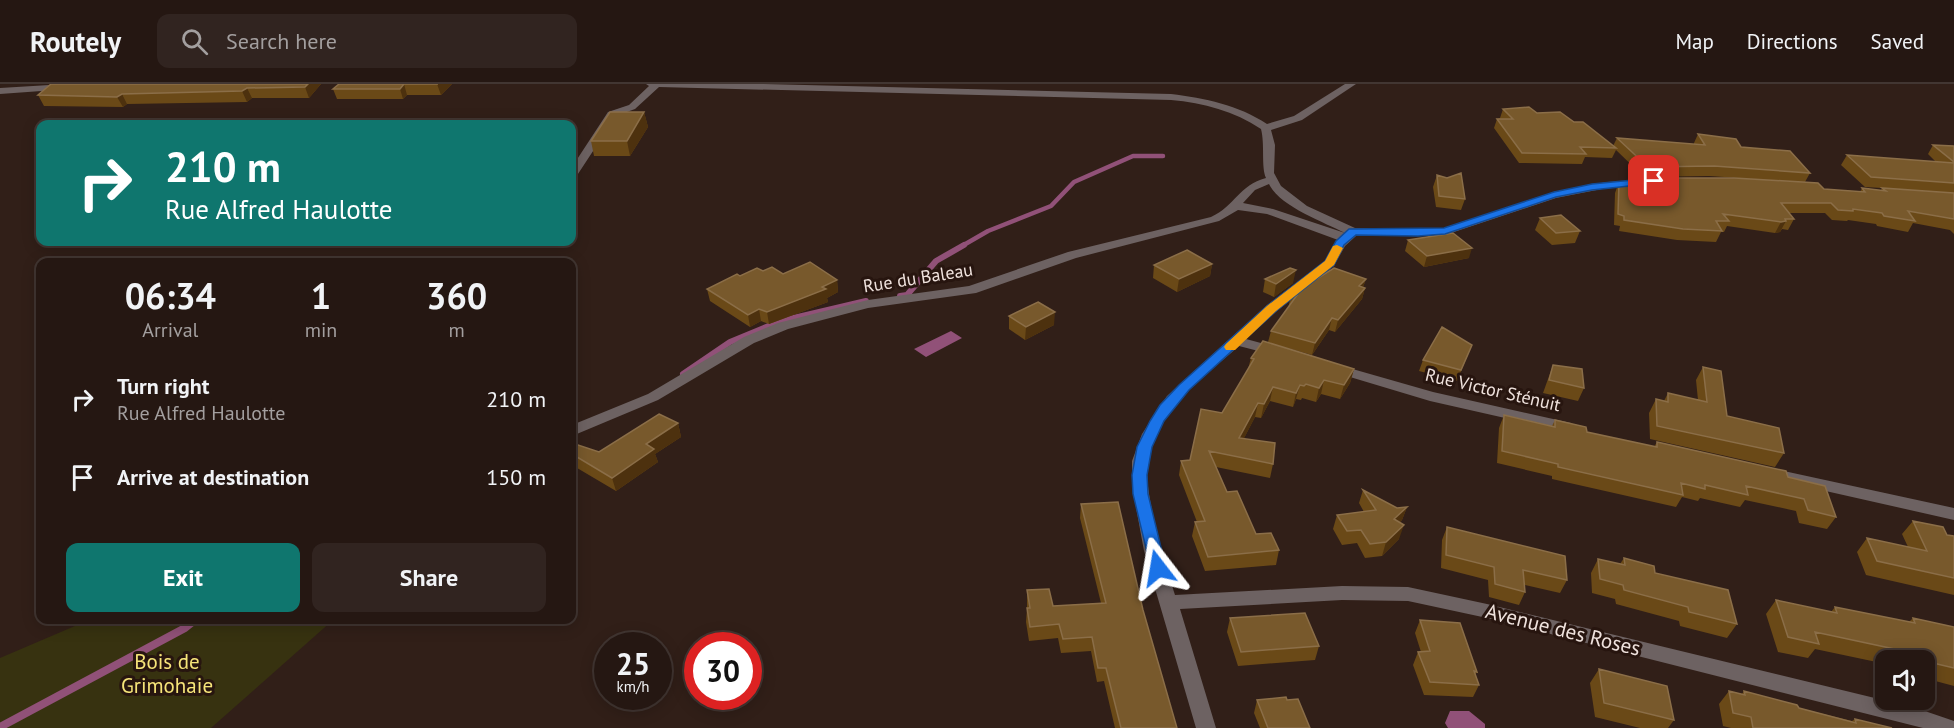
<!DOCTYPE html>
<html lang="en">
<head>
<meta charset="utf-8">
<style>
	body { margin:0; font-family:"PT Sans",sans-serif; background:#312420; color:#f1f3f6; height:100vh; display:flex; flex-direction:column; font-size:22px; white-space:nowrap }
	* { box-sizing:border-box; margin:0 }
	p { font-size:20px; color:#a39f9f }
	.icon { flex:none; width:33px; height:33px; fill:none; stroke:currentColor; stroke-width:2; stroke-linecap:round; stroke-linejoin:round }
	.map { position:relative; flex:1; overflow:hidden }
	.details { position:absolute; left:36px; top:174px; width:540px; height:366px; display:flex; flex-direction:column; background:#251712; border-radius:12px; box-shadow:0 3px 15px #0003,0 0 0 2px #423632 }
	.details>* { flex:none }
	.top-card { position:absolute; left:36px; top:36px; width:540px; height:126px; border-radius:12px; box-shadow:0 3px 15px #0003,0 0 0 2px #423632; background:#0f766e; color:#fff; overflow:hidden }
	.controls { position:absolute; left:1875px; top:566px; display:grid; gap:12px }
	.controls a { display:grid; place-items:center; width:60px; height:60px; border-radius:12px; background:#251712; box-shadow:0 3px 15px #0003,0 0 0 2px #423632; font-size:30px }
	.speed { position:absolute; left:594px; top:548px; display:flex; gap:12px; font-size:30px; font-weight:700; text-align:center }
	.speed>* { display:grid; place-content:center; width:78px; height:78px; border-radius:50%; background:#251712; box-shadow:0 3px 15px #0003,0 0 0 2px #423632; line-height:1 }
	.speed small { font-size:15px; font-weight:400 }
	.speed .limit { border:9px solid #d22; background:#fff; color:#111 }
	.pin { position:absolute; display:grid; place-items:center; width:51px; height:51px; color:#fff; margin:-26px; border-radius:12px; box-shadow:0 3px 9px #0006 }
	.me { position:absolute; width:66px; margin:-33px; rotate:346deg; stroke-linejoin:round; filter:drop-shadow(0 0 4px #0008) }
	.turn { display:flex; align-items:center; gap:21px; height:126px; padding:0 30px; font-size:27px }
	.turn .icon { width:78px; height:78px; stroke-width:2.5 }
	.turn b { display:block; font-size:42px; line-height:51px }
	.eta { display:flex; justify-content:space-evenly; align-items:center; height:102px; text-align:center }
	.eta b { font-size:36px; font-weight:600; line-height:42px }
	.cta { display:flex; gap:12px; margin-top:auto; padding:12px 30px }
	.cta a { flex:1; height:69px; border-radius:12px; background:#0f766e; color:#fff; font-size:24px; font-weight:600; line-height:69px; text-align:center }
	.cta a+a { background:#312420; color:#f1f3f6 }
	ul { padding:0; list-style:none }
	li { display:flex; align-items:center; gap:18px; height:78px; padding:0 30px }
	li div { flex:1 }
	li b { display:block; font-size:22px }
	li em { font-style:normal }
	header { display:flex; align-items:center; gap:36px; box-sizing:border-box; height:84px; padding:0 30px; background:#251712; border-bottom:2px solid #423632 }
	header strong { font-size:28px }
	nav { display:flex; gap:33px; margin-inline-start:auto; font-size:21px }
	.search { width:420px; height:54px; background:#312420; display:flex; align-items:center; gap:15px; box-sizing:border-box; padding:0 21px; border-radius:12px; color:#a39f9f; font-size:22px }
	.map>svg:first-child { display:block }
</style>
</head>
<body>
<header>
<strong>Routely</strong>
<div class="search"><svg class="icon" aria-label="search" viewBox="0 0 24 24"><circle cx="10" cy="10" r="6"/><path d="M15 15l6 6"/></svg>Search here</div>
<nav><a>Map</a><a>Directions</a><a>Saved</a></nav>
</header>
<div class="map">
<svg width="1954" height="644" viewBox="0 0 1954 644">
	<rect width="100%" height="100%" fill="#311f18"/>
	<path fill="#373210" d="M89,536H333L211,644H0V574Z"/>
	<path fill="#915178" d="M951,247L962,254L926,273L914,265Z
		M1450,627H1469L1485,640V644H1448L1445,639Z"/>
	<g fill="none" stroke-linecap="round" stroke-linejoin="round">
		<path stroke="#915178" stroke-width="4.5" d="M962,162L988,147L1051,122L1074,98L1133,72H1163"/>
		<path stroke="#915178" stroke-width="6" d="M900,212L907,211L936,177L964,161
			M683,290L730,258L781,237L866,217"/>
		<path stroke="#915178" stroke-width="8" d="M0,643L185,544L195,536"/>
		<path fill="#6d6262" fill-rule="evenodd" d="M66,0L71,3L69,5L0,10V4Z
			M646,0H764L1171,10C1205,14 1238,21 1267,40L1294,32L1345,0H1356L1302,36L1271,46L1275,61L1274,89L1281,102L1307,122L1355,144H1444L1554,108L1607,98L1681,95V99L1677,100L1607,104L1556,114L1445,151L1356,152L1345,162L1334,182L1277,227L1246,255L1283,265L1285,268L1283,271L1278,272L1239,262C1219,280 1194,297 1177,318C1165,334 1153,356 1148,376C1142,406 1166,480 1175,511L1342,502L1408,503L1487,520L1916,624L1954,637V644H1923L1487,534L1408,517L1342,516L1180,525L1216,644H1196L1144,467L1132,401V377L1142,350L1167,312L1267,221L1325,177L1338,156L1267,130L1238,126L1219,137L1076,174L976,209L868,224L788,245L754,259L658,316L572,352V341L648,310L744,253L778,239L868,216L969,202L1068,168L1211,133C1235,122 1239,101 1266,94C1261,83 1265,60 1261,45C1234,27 1204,19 1171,16L659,3L635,25L616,32L576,93L572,94V83L608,28L629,21L649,2ZM1269,100C1279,122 1324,138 1345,149L1273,125L1243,119L1255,106Z
			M1335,280L1433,308L1571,339L1579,344L1571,349L1430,317L1330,287L1328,284Z
			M1770,384L1954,424V436L1764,393L1762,389L1764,385Z"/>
	</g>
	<path fill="#6a4917" d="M51,0H321L309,14H252L247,18L127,20L123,23L44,22L38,11Z
		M339,0H452L441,11H407L403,15H337L333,5Z
		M1503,25L1537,29L1574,38L1613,62L1617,54L1694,60V59L1698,50L1741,63L1810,89L1805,98L1824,105L1860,108L1862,104L1881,106L1882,104L1865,103L1841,81L1847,71L1936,78L1928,70L1933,61L1954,62V150L1950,146L1913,139L1908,148L1877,142L1876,140L1848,136L1847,137L1832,136L1825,129H1789L1794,135L1788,146L1782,145L1780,148L1775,149L1727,142L1724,148H1721L1716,158L1677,156L1619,147L1620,142L1614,141L1615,109L1619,98L1658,97L1660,94H1739L1709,92L1644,93L1616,66L1612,74L1585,73L1582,80L1519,79L1494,44L1497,35L1500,34Z
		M644,28L648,43L630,72H594L591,57Z
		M1437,91L1465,115L1461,126L1436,123L1433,103Z
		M1540,134L1580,147L1575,159L1552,161L1535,146Z
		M1408,156L1469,174L1424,183L1405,167Z
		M1212,180L1210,192L1177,208L1153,194L1154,181Z
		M763,187L837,196L838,208L827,214L828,218L769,240L761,237L750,243L710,217L707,205L740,192Z
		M1265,195L1293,199L1274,213L1263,208Z
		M1366,195L1363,203L1365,204L1362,215L1335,248L1329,246L1312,271L1284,263L1354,285L1350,299L1340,315L1321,310L1316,318L1302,314L1301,316L1296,315L1293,323L1270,317L1261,334L1255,333L1244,354L1273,380L1270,394L1216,383L1227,408L1256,450L1279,466L1276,481L1205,487L1192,452L1195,438H1197L1179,391L1181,377L1190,376L1222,329L1248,285L1251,274L1268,258L1271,247L1290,221L1289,220L1292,209L1315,196Z
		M1009,232L1054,241L1025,256L1009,245Z
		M1472,261L1457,297L1419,287L1423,276Z
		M1553,281L1584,304L1578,317L1543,309Z
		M1703,283L1727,332L1784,369L1775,383L1650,355L1649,329L1656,315L1664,317L1668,309L1698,316L1696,296Z
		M1504,331L1552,342L1555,336L1587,348L1654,363L1657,358L1788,393L1836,433L1827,445L1799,439L1796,427L1745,416L1740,423L1700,414L1698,417L1682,413L1676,423L1552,395V392L1497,379L1499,344Z
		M678,339L681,353L655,370L658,378L616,407L572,381V359L599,368Z
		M1363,406L1397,424L1407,423L1402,436L1400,438L1399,455L1382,472L1365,474L1357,459L1342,461L1333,445L1337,431L1364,428L1359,419Z
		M1081,420L1143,526L1177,644H1115L1104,597L1097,598L1091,567L1061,569L1058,554L1029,557L1026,538L1027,524V506L1053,522L1101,519L1080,434Z
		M1913,437L1947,451L1954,452V511L1866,491L1857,468L1867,454L1908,463L1902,450Z
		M1447,443L1567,496L1560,509L1525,501V508L1519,521L1489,513L1488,496L1441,484L1442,456Z
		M1624,474L1655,489L1737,540L1727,554L1680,542L1679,537L1616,520L1615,515L1592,509L1591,489L1598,475L1620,480Z
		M1776,516L1831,528L1835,523L1909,538L1913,534L1954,543V602L1924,594V576H1886V580L1815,565L1808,574L1778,568L1766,530Z
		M1230,534L1319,562L1315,576L1238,582L1227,548Z
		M1420,536L1477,588L1475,591L1479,601L1473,613L1424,611L1413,581L1418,568H1421L1415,549Z
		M1599,585L1674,636L1668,644H1640L1595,633L1590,599Z
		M1729,607L1742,610L1744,607L1799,624L1852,637L1855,635L1892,644H1731L1723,642L1719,620Z
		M1257,616H1287L1310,644H1260L1254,629Z"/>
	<path fill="#4d310e" d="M308,0H321L309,14L305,3Z
		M404,0L407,11L403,15L400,5Z
		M437,0H452L441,11Z
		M247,4L252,14L247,18L242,7Z
		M122,10L127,20L123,23L117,13Z
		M644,28L648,43L630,72L627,57Z
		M1786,137L1780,148L1775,149L1781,138Z
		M1472,164L1469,174L1424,183L1427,172Z
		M1212,180L1210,192L1177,208L1179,195Z
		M1296,186L1293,199L1274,213L1276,200Z
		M1366,195L1362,206L1359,202Z
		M837,196L838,208L827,214L828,218L769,240L767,228Z
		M1365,204L1362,215L1335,248L1338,236Z
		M759,225L761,237L750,243L748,231Z
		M1055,228L1054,241L1025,256L1026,243Z
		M1332,234L1329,246L1312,271L1315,259Z
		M1354,285L1350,299L1340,315L1344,301Z
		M1324,296L1321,310L1316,318L1319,304Z
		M1300,301L1296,315L1293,323L1296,309Z
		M1273,303L1270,317L1261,334L1264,320Z
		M1258,319L1255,333L1237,368L1239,354Z
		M678,339L681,353L655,370L658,378L616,407L612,394L646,360Z
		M1407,423L1402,436L1389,449L1394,435Z
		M1404,441L1399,455L1382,472L1386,458Z"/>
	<path fill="#78592c" stroke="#8b6e48" stroke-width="1.5" d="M51,0H308L305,3L247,4L242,7L122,10L117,13L38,11Z
		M339,0H438H404L400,5H333Z
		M1529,23L1537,29L1560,28L1574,38H1583L1616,64L1580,63L1586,70L1522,69L1497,35H1513L1503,25Z
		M610,28H644L627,57H591Z
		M1698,50L1736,55L1741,63L1790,67L1810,89L1714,82L1648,83L1617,54L1705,61Z
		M1933,61L1954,62V78Z
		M1847,71L1954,79V99L1871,93Z
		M1461,89L1465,115L1439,112L1437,91L1447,94Z
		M1660,94H1734L1818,99L1824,105L1865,108L1862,104L1886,107L1882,104L1954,109V135L1908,127L1915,137L1884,132L1882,129L1853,125V127L1838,126L1831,119H1781L1794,135H1785L1786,137L1781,138L1723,130L1729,137H1716L1722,147L1683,145L1624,136V132L1618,130L1619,98L1663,97Z
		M1561,131L1580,147L1556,149L1540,134Z
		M1453,149L1472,164L1427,172L1408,156Z
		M1187,166L1212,180L1179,195L1154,181Z
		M810,178L837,196L822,203L826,205L767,228L759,225L748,231L707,205L737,190L740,192L757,184L763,187L772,183L783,190Z
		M1290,184L1296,186L1276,200L1265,195Z
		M1334,184L1366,195L1359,202L1365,204L1338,236L1332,234L1315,259L1271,247L1297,211L1292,209L1310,194L1315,196Z
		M1038,218L1055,228L1026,243L1009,232Z
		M1442,243L1472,261L1461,286L1423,276Z
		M1263,257L1354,285L1344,301L1324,296L1319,304L1306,300L1304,302L1300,301L1296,309L1273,303L1264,320L1258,319L1239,354L1275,359L1273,380L1209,367L1227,408L1237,407L1256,450L1271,449L1279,466L1208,473L1195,438L1205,437L1181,377L1190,376L1201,325L1222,329L1254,275L1251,274Z
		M1553,281L1582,285L1584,304L1549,296Z
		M1703,283L1721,287L1727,332L1779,344L1784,369L1657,342L1656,315L1668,318V309L1707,318Z
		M659,330L678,339L646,360L654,365L612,394L572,370V359L599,368Z
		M1504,331L1555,343V336L1586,343L1587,348L1657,363V358L1786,387L1788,393L1825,402L1836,433L1808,426L1804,415L1746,402L1748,411L1705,401V405L1681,399L1683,411L1558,383V380L1502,367Z
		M1363,406L1397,424L1407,423L1394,435L1404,441L1386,458L1370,460L1361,446L1347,447L1337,431L1376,426Z
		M1118,418L1143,526L1177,644H1121L1106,584H1098L1092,553L1063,555L1059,540L1030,543L1027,524H1030L1027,506L1049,505L1053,522L1106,519L1081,420Z
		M1913,437L1943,443L1947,451L1954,452V494L1877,477L1867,454L1927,467Z
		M1447,443L1565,472L1567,496L1523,486L1525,508L1495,500L1494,483L1446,471Z
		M1624,474L1654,482L1655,489L1728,506L1737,540L1689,528L1688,523L1624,506L1623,501L1600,495L1598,475L1625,481Z
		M1776,516L1837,529L1835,523L1915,539L1913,534L1954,543V584L1929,578L1927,572L1815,548L1819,560L1788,553Z
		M1305,529L1319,562L1241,568L1230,534Z
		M1420,536L1460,539L1477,588L1474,587L1479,601L1430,598L1418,568L1430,567Z
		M1599,585L1667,602L1674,636L1604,619Z
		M1729,607L1745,611L1744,607L1797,621L1799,624L1856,639L1855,635L1892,644H1753L1751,633L1733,629Z
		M1286,613L1287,616L1298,615L1310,644H1268L1257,616Z"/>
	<path fill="#1a73e8" stroke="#114b97" stroke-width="1.5" d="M1654,94L1659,97L1657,99L1592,106L1556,113L1445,150L1418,152L1356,151L1344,161L1334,181L1276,227L1189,306L1164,337L1152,363L1147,391L1148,410L1166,484L1163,489H1152L1133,410L1132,391L1137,363L1150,337L1160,321L1179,301L1267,222L1325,177L1336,157L1349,145L1444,144L1554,108L1592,100Z"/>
	<path fill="#f59e0b" d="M1337,161L1343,164L1334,181L1276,227L1235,266H1226L1224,263L1226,260L1267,222L1325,177L1333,162Z"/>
	<g text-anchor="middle" stroke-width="6" stroke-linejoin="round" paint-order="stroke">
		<g font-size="18" fill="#efe2dd" stroke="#27150f">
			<text transform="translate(918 194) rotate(-9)" y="6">Rue du Baleau</text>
			<text transform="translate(1493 306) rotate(13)" y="6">Rue Victor Sténuit</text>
		</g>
		<g font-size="21" fill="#efe2dd" stroke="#27150f">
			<text transform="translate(1563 546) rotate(14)" y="7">Avenue des Roses</text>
		</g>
		<g font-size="21" fill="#f6e479" stroke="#27150f">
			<text x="167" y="585">Bois de<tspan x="167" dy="24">Grimohaie</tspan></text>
		</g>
	</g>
</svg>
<div class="controls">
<a><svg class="icon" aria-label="sound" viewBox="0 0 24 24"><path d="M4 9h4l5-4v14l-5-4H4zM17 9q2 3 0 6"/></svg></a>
</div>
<div class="speed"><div>25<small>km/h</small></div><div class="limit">30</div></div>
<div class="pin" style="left:1654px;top:97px;background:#d93025"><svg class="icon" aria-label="arrive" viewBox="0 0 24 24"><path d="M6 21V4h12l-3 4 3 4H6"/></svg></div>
<svg class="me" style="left:1158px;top:484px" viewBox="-20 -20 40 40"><path d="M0-17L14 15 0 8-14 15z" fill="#1a73e8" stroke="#fff" stroke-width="4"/></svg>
<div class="top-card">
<div class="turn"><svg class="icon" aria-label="right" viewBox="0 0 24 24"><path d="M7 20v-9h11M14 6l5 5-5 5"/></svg><div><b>210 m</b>Rue Alfred Haulotte</div></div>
</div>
<section class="details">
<div class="eta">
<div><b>06:34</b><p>Arrival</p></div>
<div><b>1</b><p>min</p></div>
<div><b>360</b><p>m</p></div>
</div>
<ul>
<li><svg class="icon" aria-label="right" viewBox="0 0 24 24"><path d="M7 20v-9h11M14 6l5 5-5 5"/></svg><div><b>Turn right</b><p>Rue Alfred Haulotte</p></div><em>210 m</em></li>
<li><svg class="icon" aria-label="arrive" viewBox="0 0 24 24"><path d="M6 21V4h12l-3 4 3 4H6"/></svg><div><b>Arrive at destination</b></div><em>150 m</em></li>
</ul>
<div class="cta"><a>Exit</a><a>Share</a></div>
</section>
</div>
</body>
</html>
